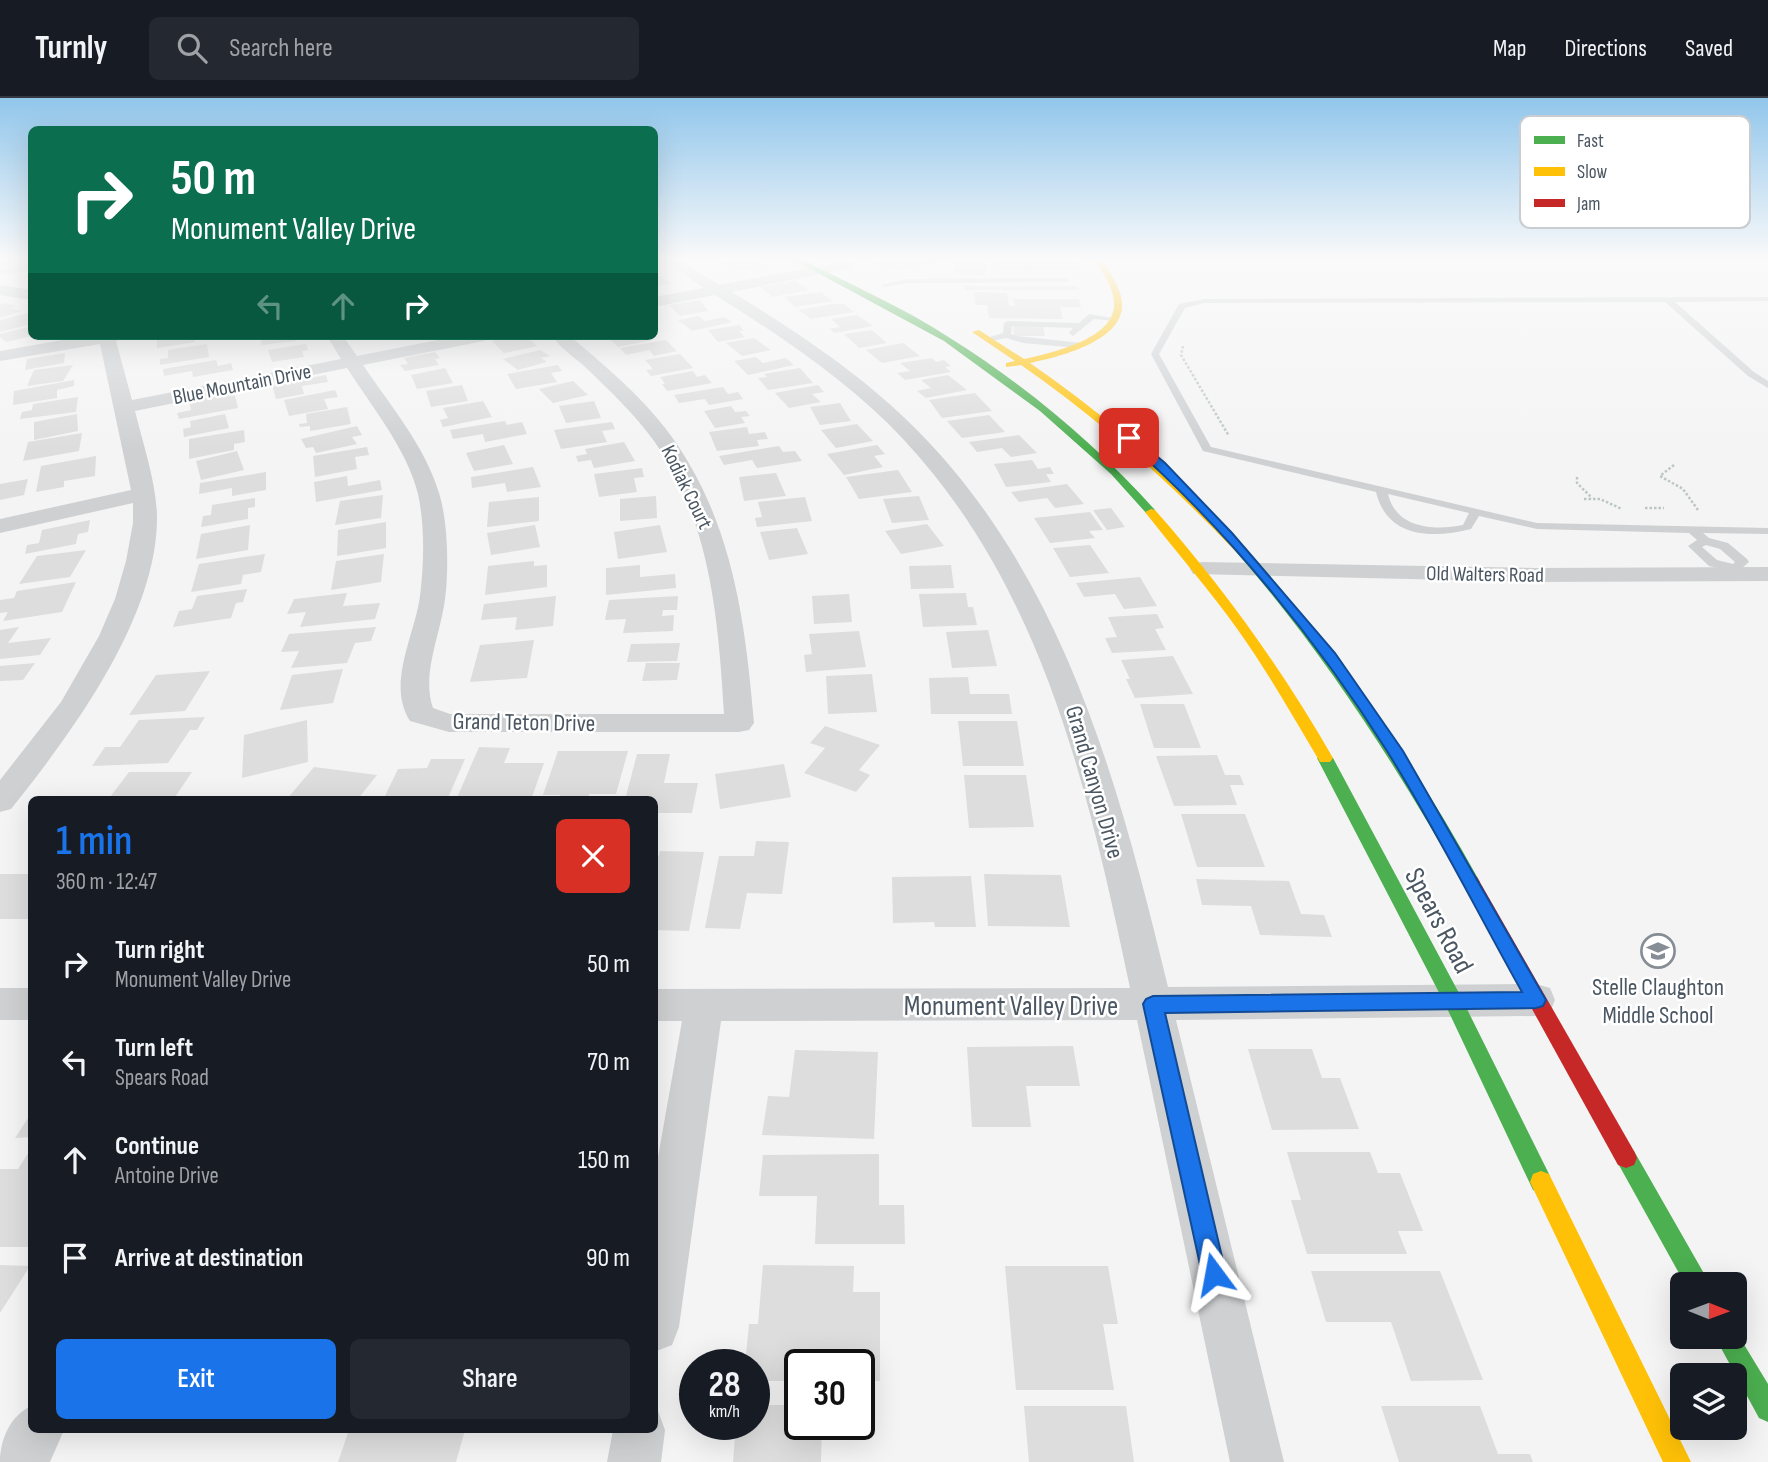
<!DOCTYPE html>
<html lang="en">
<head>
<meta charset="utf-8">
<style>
	body { margin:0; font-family:"Sofia Sans Condensed",sans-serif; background:#242831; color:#f1f3f6; height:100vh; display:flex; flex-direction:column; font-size:26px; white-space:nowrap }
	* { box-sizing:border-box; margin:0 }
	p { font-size:23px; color:#9ea1a6 }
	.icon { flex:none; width:38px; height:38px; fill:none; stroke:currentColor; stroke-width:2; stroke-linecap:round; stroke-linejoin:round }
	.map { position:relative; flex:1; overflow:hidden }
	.details { position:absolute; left:28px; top:698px; width:630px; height:637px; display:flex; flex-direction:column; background:#171b24; border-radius:10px; box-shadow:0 7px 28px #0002 }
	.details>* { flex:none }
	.banner { position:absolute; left:28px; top:28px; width:630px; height:214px; border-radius:10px; box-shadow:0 7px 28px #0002; background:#0b6e4f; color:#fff; overflow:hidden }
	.needle { width:46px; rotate:91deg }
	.fabs { position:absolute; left:1670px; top:1174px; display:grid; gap:14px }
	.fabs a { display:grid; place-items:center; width:77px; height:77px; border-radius:10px; background:#171b24; box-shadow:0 7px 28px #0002; font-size:35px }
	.speed { position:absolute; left:679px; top:1251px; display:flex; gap:14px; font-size:35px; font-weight:700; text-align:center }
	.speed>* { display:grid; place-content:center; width:91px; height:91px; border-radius:50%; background:#171b24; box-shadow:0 7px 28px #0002; line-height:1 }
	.speed small { font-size:18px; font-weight:400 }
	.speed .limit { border:4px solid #111; border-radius:10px; background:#fff; color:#111 }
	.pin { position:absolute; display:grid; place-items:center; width:60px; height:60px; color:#fff; margin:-30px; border-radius:14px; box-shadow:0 4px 10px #0006 }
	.me { position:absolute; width:77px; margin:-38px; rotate:347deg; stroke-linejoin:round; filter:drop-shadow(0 0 5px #0008) }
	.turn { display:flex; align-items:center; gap:24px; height:147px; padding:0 28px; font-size:32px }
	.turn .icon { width:91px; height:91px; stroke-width:2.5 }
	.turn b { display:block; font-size:49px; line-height:60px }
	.lanes { display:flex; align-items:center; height:66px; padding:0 28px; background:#0003; justify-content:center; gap:35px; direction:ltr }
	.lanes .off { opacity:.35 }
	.round { display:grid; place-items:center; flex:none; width:74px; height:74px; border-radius:10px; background:#242831 }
	.summary { display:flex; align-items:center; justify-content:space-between; height:119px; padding:0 28px }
	h1 { font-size:42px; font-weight:600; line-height:52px; color:#1a73e8 }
	.cta { display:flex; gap:14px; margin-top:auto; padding:14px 28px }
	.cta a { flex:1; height:80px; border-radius:10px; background:#1a73e8; color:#fff; font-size:28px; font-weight:600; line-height:80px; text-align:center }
	.cta a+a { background:#242831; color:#f1f3f6 }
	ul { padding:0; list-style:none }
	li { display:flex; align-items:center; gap:21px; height:98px; padding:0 28px }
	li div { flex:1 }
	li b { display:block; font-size:26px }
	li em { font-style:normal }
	header { display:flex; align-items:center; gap:42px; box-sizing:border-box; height:98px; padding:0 35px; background:#171b24; border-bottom:2px solid #363941 }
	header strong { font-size:33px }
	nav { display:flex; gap:38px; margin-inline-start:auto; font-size:24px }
	.search { width:490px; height:63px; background:#242831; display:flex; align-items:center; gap:18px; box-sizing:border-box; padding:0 24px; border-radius:10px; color:#9ea1a6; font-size:26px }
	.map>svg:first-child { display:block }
</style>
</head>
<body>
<header>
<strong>Turnly</strong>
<div class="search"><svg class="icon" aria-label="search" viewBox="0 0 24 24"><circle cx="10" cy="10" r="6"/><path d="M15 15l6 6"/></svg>Search here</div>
<nav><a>Map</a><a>Directions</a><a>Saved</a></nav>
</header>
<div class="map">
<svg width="1768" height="1364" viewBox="0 0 1768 1364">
	<rect width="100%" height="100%" fill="#f4f4f4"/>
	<path fill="#ddddde" d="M899,160H941L946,163L899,172L894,169L884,171L872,164Z
		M954,160H985L986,178L954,176Z
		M758,161L767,169L731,174L722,165Z
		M1075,161L1080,171L1029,173L995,172L992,162Z
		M22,165L32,166V171L14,177L0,175V172Z
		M663,178L671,186L654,188V179Z
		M795,183L809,192L773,199L760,189Z
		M965,188H1077L1079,192H966Z
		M821,194L832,203L795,209L784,199Z
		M974,194L1007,195L1009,208H1015L1013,201H1079L1081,209H1060L1063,221L989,220L987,207H975Z
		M700,202L708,213L680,218L669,207Z
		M5,205L17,208L9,210L21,213L0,220V207Z
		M833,206H844L854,214L811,221L799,212Z
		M32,214V226L0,234V222Z
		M857,217L873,228L835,235L829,231L840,229L831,221Z
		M698,218L705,223L724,219L732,224L692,233L678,222Z
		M739,227L744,233H739L745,239L718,244L708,232Z
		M1013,227H1043L1045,238H1014Z
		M32,228V238L6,244L0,239V236Z
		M872,232L887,245L859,250L844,236Z
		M157,238H194L195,244L157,250Z
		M262,238H296V243L261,247Z
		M514,238H526L537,248L504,255L492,243Z
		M607,238H648L652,242L618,249Z
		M754,240L771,252L742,258L726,245Z
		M666,242L677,253L654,258L649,252L626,257L620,250Z
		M903,245L920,258L882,265L866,252Z
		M207,246L209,259L160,267V261L168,260V252Z
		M306,246L308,252L302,253L304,259L272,264L268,252Z
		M540,252L550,258L541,260L547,264L518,272L503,261Z
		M435,254L440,260L435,261L439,267L405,273L400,267L408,266L404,260Z
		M65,255L64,265L25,272L27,261Z
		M680,256L693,270L651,278L646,272L653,271L645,262Z
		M756,259L763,265L786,260L794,267L748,277L734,263Z
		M932,260L936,264L944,262L951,268L945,269L951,274L905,282L897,275L910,273L900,265Z
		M216,262L218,268L231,265L233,272L193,279L192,273L164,278L163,271Z
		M73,267L63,283L27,288L34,272Z
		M558,267L562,273L551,275L557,284L516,291L507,276Z
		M445,270L453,285L417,291L411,277Z
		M800,270L813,285L768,292L758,280L767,279L764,276Z
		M693,273L697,279L705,277L712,285L667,293L662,286H665L660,279Z
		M326,277L328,284L302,288L304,296L276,301L272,287Z
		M948,277L967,292L926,300L917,293L931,290L921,282Z
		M74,282V288L57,292V300L13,307L14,293Z
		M573,283L588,297L553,305L539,291Z
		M462,287L468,303L431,309L426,293Z
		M818,287L824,294L812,296L821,304L789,310L775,295Z
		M723,289L728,296L738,294L743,301L709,307L705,301L679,305L674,297Z
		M335,292L338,299L324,301L328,311L289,318L284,302Z
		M234,294L238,310L179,321L177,315L191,312L189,303Z
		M975,295L992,313L942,320L929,302Z
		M78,299L76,314L20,321L22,314L32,312L33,306Z
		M483,303L492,319L443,329L440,322L448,320L443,310Z
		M594,303L601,320L566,325L559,308Z
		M840,305L851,323L820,327L810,309Z
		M731,308L735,314L746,313L750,318L741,319L745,325L715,330L704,313Z
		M347,309L351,326L310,333V328L300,329L299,326L307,325L306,316Z
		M77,316L78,333L34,342V324Z
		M225,316L229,330L184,339L183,331L191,329L190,323Z
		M989,317L1005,334L962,340L947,323Z
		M505,323L507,327L522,324L527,336L485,344L483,336L453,341L450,332Z
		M612,324L615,331L602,333L607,344L561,351L554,332Z
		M857,326L873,343L836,350L821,332Z
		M357,328L362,337L352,339L357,346L316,355L313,349L306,350L301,341Z
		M747,329L749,336L765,334L768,341L757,342L759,348L717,353L709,334Z
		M244,332L245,344L234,346V352L189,361V341Z
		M82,335L79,353L23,363L28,344Z
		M1019,337L1037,355L1011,359L1002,350L977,354L969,344Z
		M624,344L635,363L594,370L591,362L578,364L576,358L587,356L585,351Z
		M504,347L513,366L474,373L466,355Z
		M877,347L885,356L874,358L883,369L844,377L827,356Z
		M779,348L783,354L795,353L802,363L757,370L752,362L724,367L719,358Z
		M367,349L369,357L355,359L357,371L315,379L313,358Z
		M237,353L244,372L201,382L196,363Z
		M96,358L95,378L64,383V389L36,394L41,368Z
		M1032,362L1038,371L1050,369L1054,376H1046L1051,384L1006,389L994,366Z
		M533,369L541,389L507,394L505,385L472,390L471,379Z
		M642,370L644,379L634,380L637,394L599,399L594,376Z
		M898,372L912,394L859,401L846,379Z
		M266,374V392L232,398V390L199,396L200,385Z
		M776,375L786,398L744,403L739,379Z
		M347,378L348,388L380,382L382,392L316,404L314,384Z
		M28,381L24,397L0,402V386Z
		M1067,386L1084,406L1055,410L1047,400L1019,404L1011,394Z
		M383,397L381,420L335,427L340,403Z
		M656,398L657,420L620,423V401Z
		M919,398L929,422L892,425L883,401Z
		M539,399V423L487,429L489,404Z
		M805,399L812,423L757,429L755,420L762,419L758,404Z
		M255,400V409L248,410V421L201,429L203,418L211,417L212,407Z
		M1111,410L1125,429L1107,432L1093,412Z
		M1090,414L1103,432L1089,433L1095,440L1050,445L1034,420Z
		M90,422L88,434L78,436L76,446L25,456L27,447L39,445L42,432Z
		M386,424V450L337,458L338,432Z
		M927,426L944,448L901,456L885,433Z
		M250,427L248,452L196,461L201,436Z
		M535,427L540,449L491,457L487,435Z
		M660,427L667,454L618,461L614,434Z
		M797,430L808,456L769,462L760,434Z
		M1090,447L1109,475L1070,479L1053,450Z
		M86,452L70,479L19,486L37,458Z
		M265,456L261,474L243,477L241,486L191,494L199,466Z
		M384,456L381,484L331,492L336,463Z
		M534,463V468L547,467V489L485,497L488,468Z
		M640,467V479L675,476L676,490L606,497V470Z
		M951,467L954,490L911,491L909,468Z
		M1140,479L1157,508L1124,511L1115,496L1084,499L1076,485Z
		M76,484L62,514L3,523L8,514L0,515V502L14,500L17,493Z
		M247,491L243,504L236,505L231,520L173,529L179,513L192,511L197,498Z
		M347,495L343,508L380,505L375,521L300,529L306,514L287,516L294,501Z
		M966,495L968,509H973L977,527L923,529L919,496Z
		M849,496L852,524L814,526L812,498Z
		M556,498L553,528L515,532L517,519L481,522L484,506Z
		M678,498L677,512H663L662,518L674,517L673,533L623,535L626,521L605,522L609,502Z
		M1157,516L1164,530L1155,531L1166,552L1112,555L1105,540L1117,539L1108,519Z
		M19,529L8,545L51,540L40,557L0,561V532Z
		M376,529L371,543L355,545L347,565L291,570L299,553L281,554L289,536Z
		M988,532L997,568L952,570L946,534Z
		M859,533L866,569L806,574L804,557L812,556L809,536Z
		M534,542L527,580L470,584L480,547Z
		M680,545L677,563L627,564L631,546Z
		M1173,558L1193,596L1135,600L1126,581H1130L1121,562Z
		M35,565L23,582L0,583V568Z
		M646,565H680L677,582L642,583Z
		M343,571L333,605L280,612L292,577Z
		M210,573L185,613L129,617L156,577Z
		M872,576L877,614L828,616L826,578Z
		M968,579L970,596H1009L1012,616H931L929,580Z
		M1140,606H1184L1201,650H1154Z
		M205,619L197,632H190L168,665L92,668L105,649H120L139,622Z
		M307,622L308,664L242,680L244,637Z
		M958,623H1017L1024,668H963Z
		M825,628L880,647L859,672L870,677L856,694L804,675L825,650L810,645Z
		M479,649L510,650L504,665H544L531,702H456Z
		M558,653H628L616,696H589L588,702H559L560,697H543Z
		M637,656H670L664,685H698L692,715H654V702H625Z
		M1217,657L1225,677H1240L1244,687H1230L1237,707L1174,708L1156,658Z
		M431,661H465L447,702H383L398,671L427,670Z
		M784,666L791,699L720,711L715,676Z
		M314,669L377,677L357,702H286Z
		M129,674H192L173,702H67L69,699H110Z
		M964,677H1026L1034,729L969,730Z
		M1181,716H1245L1265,769H1197Z
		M756,743L789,744L782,796L747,795L740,831L705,830L719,758H754Z
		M660,753L704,754L689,833L654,832V774Z
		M0,776H32V821H0Z
		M984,776L1061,777L1070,829L988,828Z
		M971,778L976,829H935L934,824L893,825L892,779Z
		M1196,781L1289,783L1301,816L1324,817L1332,839L1260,837L1251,808L1202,807Z
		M1073,948L1080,988H1026L1031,1029H972L967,949Z
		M1248,951H1312L1322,980H1340L1359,1031L1272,1032Z
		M795,952L878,954L874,1041L762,1037L768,998L789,999Z
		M32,1014V1039L15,1040Z
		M32,1049V1149H0V1071H18Z
		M1287,1054H1370L1378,1075H1400L1423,1133H1398L1407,1156H1307L1291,1102H1301Z
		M879,1056V1107H904L905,1146H815L817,1098H759L763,1057Z
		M0,1167L30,1168L0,1215Z
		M763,1167L854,1168L853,1194H880V1283H859V1267H800V1283H754V1267H745L749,1226H758Z
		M1005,1168H1108L1118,1226H1103L1114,1292H1016Z
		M1311,1173H1440L1483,1282L1411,1283L1391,1224H1326Z
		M754,1307H800V1326H822L821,1364H733L736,1326H754Z
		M1024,1308H1126L1134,1364H1029Z
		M1381,1308H1480L1498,1356H1530L1533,1364H1399Z
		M349,1332H465L456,1364H338Z"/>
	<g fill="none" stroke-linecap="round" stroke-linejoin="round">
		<path stroke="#bcc7c4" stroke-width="2.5" stroke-dasharray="2.5 2" stroke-linecap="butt" d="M0,167L29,160
			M1183,248L1181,257L1229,338
			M1674,367L1660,378L1683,391L1698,412
			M1577,379V385L1592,400
			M1584,401H1600L1622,411
			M1645,410H1664"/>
		<path fill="#ced0d2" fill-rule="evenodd" d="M859,160L837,165L833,163L845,160Z
			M1066,180L1069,184L907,185L885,189L881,187L907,181Z
			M1768,199V203L1675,204L1754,274L1768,283V290L1748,278L1665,204L1204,205L1185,210L1159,256L1211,349L1537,425L1768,430V436L1703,435L1709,440L1728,445L1747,461L1749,464L1742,470L1747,476L1741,480L1731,473L1709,468L1688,448L1697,442L1689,435L1537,431L1479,418L1471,431C1432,441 1387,440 1376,394L1203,353L1151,256L1179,206L1204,201ZM1388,396L1469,415L1463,427C1433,433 1396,430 1388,396ZM1706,447L1720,451L1735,464L1733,466L1717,462L1702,449Z
			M1089,216L1118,221L1114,223L1094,221L1073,238L1069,235L1073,230L1012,228L1011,236L1017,238L1082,245V249L1079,250L1023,245L1006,240L987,244L983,241L1003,235L1004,225L1008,223L1079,225Z"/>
		<path fill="#ced0d2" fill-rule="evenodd" d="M660,160H676L720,187L845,163L850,164L852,167L850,170L732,194C797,234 863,277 918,333C1066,483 1120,691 1168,889L1536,886L1550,890L1555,902L1550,914L1536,918L1176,922L1284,1364H1230L1137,922L721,923L679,1229L672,1247L654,1254V1082L682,923H654V891L1130,890C1089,695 1044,492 904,342C850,284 782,239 715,197L654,209V199L704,190Z
			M0,187L32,192V202L0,197Z
			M86,238H124L116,243L132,302L341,261L327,238H343L357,258L458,238H492L484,243L363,267C390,307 425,348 439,395C448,423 449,472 445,501C441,535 421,577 433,610L450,616H724C718,514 709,405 639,324C622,304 602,285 583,267C572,258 560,249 552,238H570C604,267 639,296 666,331C732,418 745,520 754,625L749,632L739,634H449L410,623C386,586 415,537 420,498C424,466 425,428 418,396C407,351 372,309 347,270L135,313C143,346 156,383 157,418C158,519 72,635 11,711L0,714V682L61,604L99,538L115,501L126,463L133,425V405L0,435V421L131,392L100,246L0,263V253Z
			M1202,464L1535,470L1768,469V483L1535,484L1193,476L1190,471L1193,466Z
			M0,890H32V922H0Z
			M32,1308V1332H64L50,1364H0C0,1342 10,1317 32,1308Z
			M654,1312L658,1313L665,1332L661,1364H607L613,1332H654Z"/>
		<path fill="#4caf50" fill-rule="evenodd" d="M790,160H799C849,186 903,209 950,240C1025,287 1096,346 1155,412V416H1147L1111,376L1040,313L944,243Z
			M1241,448L1245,449C1336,552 1414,664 1480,784L1477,789H1465C1398,670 1326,557 1237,455L1235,452Z
			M1325,655L1333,660L1460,897L1549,1076L1552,1084L1549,1092L1541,1095L1533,1092L1445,906L1317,660Z
			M1626,1050L1634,1053L1710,1186H1685L1615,1060L1618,1053Z
			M1734,1230L1768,1286V1324L1759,1320L1715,1239H1734Z"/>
		<path fill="#ffc107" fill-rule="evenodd" d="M1095,160H1101C1109,173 1120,188 1122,204C1126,243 1058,259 1030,265C1108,319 1179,381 1245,449V455H1237C1171,385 1100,322 1021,267L1006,269V265L1015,263L972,234L979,232L1024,261C1050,255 1117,241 1114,204C1113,188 1101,174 1095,160Z
			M1151,411L1155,412C1223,489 1282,571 1333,660L1330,664H1320C1293,619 1268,574 1238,532C1209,491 1176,454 1145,414Z
			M1541,1073L1549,1076L1691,1364H1663L1530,1084L1533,1076Z"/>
		<path fill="#c62828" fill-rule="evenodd" d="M1471,777L1477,779L1634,1053L1637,1060L1634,1067L1626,1070L1618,1067L1462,784L1465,779Z"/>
	</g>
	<linearGradient id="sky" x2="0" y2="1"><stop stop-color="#91c6eb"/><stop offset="0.46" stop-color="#fafafa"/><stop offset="1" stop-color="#fafafa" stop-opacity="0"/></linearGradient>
	<rect width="1768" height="351" fill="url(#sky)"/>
	<path fill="#1a73e8" stroke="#114b97" stroke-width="2" d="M1125,338H1133L1165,365L1232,435L1335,555L1403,653L1546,902L1543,908L1536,910L1165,915L1226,1176L1223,1184L1214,1188L1206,1184L1202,1176L1143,906L1146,901L1153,898L1522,894C1477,814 1436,731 1387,653C1317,542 1225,429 1125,342Z"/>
	<defs>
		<g id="school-ring" transform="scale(1.75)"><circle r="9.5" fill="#fff" stroke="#868d94" stroke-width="1.5"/><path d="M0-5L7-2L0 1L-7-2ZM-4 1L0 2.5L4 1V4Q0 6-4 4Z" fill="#868d94"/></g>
	</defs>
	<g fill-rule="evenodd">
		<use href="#school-ring" x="1658" y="853"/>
	</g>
	<g text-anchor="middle" stroke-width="5" stroke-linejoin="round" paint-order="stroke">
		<g font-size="21" fill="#4a5661" stroke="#fff">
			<text transform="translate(242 286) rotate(-11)" y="7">Blue Mountain Drive</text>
			<text transform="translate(687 389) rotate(64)" y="7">Kodiak Court</text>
			<text transform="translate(1485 476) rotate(1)" y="7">Old Walters Road</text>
		</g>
		<g font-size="24" fill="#4a5661" stroke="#fff">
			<text transform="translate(524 624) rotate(1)" y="8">Grand Teton Drive</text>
			<text transform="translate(1095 684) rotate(74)" y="8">Grand Canyon Drive</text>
		</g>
		<g font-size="24" fill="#4a5661" stroke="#fff">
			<text x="1658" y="897">Stelle Claughton<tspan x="1658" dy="28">Middle School</tspan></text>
		</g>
		<g font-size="28" fill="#4a5661" stroke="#fff">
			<text transform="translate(1440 822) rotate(62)" y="10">Spears Road</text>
			<text x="1011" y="917">Monument Valley Drive</text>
		</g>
	</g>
	<rect x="1520" y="18" width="230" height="112" rx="10" fill="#fff" stroke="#c9ccd0" stroke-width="2"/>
	<rect x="1534" y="38" width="31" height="8" fill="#4caf50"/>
	<rect x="1534" y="69" width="31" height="9" fill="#ffc107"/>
	<rect x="1534" y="101" width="31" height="8" fill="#c62828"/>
	<g font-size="19" fill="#4a5661">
		<text x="1577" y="49">Fast</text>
		<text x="1577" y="80">Slow</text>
		<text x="1577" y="112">Jam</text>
	</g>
</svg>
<div class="fabs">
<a><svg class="needle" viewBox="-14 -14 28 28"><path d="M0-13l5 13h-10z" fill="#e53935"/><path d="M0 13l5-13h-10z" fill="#9ea1a6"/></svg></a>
<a><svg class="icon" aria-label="layers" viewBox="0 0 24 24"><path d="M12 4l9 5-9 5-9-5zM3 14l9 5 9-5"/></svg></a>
</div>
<div class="speed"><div>28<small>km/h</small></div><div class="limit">30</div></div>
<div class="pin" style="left:1129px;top:340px;background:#d93025"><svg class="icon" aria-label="arrive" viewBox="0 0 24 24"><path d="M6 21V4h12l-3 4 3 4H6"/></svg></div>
<svg class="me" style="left:1214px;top:1176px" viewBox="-20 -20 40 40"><path d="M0-17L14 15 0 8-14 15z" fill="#1a73e8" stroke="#fff" stroke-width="4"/></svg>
<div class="banner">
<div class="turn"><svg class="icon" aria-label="right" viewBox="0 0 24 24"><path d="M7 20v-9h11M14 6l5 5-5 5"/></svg><div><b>50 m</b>Monument Valley Drive</div></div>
<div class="lanes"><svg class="icon off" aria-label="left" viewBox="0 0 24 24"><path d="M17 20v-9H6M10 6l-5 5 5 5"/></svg><svg class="icon off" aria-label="ahead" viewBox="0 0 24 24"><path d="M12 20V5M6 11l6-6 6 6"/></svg><svg class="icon" aria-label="right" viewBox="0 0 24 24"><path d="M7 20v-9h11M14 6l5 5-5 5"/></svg></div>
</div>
<section class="details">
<div class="summary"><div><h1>1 min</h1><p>360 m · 12:47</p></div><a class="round" style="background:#d93025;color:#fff"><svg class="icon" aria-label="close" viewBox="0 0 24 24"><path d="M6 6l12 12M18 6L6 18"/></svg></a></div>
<ul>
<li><svg class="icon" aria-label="right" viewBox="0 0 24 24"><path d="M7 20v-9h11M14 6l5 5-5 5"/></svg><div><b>Turn right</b><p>Monument Valley Drive</p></div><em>50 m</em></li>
<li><svg class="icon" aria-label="left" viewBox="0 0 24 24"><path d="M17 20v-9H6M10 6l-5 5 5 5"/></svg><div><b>Turn left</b><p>Spears Road</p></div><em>70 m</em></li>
<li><svg class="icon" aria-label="ahead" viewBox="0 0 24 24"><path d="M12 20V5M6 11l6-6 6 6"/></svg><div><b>Continue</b><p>Antoine Drive</p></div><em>150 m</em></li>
<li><svg class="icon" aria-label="arrive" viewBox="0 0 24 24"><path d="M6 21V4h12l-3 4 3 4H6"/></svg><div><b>Arrive at destination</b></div><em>90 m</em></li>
</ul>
<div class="cta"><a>Exit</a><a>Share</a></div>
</section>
</div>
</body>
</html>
